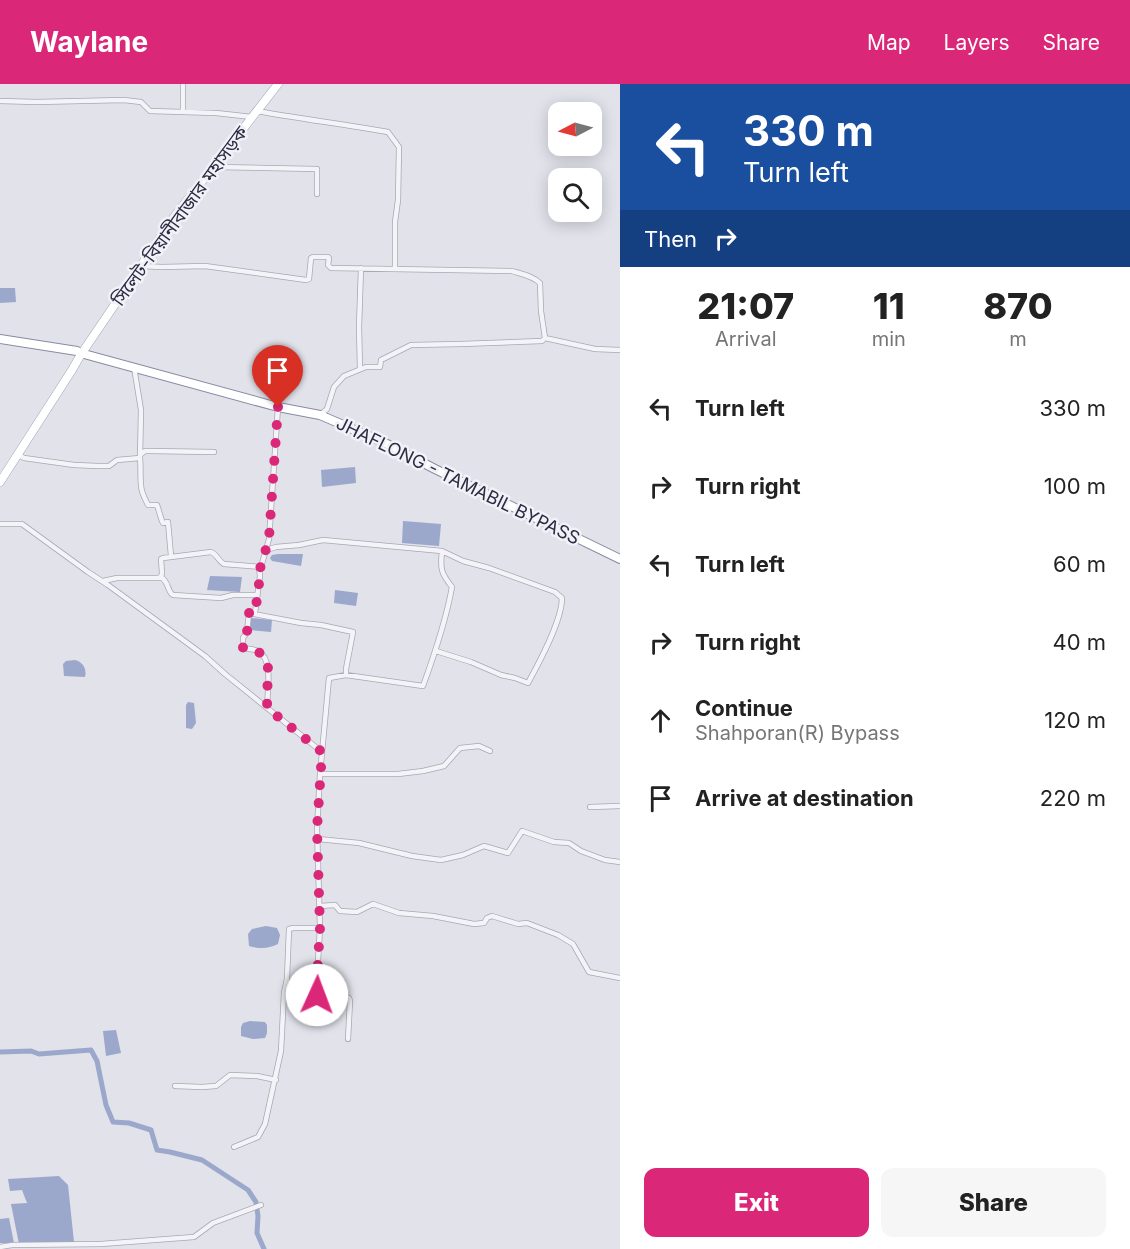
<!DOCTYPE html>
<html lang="en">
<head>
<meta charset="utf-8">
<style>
	body { margin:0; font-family:Inter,"Noto Sans Bengali",sans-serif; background:#f6f6f6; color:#222; height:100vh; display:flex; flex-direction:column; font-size:22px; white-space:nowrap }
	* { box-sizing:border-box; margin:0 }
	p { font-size:20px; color:#767676 }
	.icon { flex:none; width:33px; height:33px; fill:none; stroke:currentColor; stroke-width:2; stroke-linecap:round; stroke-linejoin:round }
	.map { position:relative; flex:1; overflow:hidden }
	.drawer { display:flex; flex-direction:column; background:#fff; width:510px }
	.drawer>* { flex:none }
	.guide { background:#1a4fa0; color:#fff; overflow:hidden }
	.needle { width:39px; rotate:264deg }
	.buttons { position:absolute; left:548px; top:18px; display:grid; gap:12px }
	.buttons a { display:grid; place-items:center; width:54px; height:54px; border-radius:12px; background:#fff; box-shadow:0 3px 15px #0003; font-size:30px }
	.pin { position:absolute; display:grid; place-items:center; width:51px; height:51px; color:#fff; margin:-62px -26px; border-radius:50% 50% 50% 0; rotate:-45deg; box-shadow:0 0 6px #0007 }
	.pin .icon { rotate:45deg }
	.me { position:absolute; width:66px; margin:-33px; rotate:2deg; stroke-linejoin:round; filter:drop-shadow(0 0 4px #0008) }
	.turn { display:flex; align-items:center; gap:21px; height:126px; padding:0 24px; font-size:27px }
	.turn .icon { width:78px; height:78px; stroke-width:2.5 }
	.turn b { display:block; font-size:42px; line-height:51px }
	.then { display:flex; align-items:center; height:57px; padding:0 24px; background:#0003; gap:12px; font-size:22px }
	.eta { display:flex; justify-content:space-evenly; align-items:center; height:102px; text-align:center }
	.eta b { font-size:36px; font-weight:800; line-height:42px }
	.cta { display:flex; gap:12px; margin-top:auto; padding:12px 24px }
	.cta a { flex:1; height:69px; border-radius:12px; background:#db2777; color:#fff; font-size:24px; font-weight:800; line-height:69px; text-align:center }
	.cta a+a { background:#f6f6f6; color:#222 }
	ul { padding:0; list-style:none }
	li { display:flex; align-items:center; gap:18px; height:78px; padding:0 24px }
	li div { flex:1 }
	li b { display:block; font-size:22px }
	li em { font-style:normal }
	header { display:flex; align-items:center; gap:36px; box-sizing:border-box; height:84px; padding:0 30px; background:#db2777; color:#fff }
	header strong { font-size:28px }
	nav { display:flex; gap:33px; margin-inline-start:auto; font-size:21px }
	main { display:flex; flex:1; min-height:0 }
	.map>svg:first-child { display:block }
</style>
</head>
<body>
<header>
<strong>Waylane</strong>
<nav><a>Map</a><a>Layers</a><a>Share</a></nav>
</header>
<main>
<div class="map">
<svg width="620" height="1165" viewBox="0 0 620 1165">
	<rect width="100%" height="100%" fill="#e1e2ea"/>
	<path fill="#9ba8cb" d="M0,204H15L16,218L0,219Z
		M355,383L356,399L322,403L321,386Z
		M403,437L441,440L439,462L402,459Z
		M278,470H303L301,482L272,477L270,474L272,471Z
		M210,492L242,493L240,508L207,506Z
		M335,506L358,509L356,522L334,519Z
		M251,534L272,536L271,548L250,546Z
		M75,576C83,578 87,585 85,593L64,592L63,580L66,577Z
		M188,618L194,619L196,639L192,645L186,644V621Z
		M266,842L277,844L280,851L278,860C268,865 260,865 249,862L248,850L252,845Z
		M250,937L265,938L267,941V949L265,954L253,955L241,952V943L243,939Z
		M116,946L121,969L106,972L103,947Z
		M59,1092L68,1101L74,1158L19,1160L11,1120L27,1119L22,1106L10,1107L8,1095Z
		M9,1134L14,1159H0V1135Z"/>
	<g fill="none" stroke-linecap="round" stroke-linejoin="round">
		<path stroke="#9ba8cb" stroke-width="5" d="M0,968L31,967L39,970L91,966L97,977L106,1021L113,1038L129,1039L151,1046L157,1066L170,1068L202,1076L248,1106L256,1118L258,1132L257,1149L264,1165"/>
		<g stroke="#a6a8b4" stroke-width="6">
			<path id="minor" d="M0,17L37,18L124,16L141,18L150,27L216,29L252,33
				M257,27C300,35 344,40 388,48L399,63L398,116L395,138V184
				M183,28V0
				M215,83L317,85V110
				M140,182L162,183L205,182L306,196L309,195L311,174L313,173H328L329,174L328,181L331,184L512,187C522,190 533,192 540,199L541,227L545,254L595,265L620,266
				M360,285L359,243L361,184
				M320,331L327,325L334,303L344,292L366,283H380L381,276L411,261L461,260L542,257L545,254
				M17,370L24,374L74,381L98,382H109L117,376L140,374L141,326L134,283
				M140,371L145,367H149L214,368
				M140,374C141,383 140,392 141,401C141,408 145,415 148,421H157L162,437L163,439L168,438L171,472
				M0,440H22L88,488L108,501L205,572L225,590L322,668
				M267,466L276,463L299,461L323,456L442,467L463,477L489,484L555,508L562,514C562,537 539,579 528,599L515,594L501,591L471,578L436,567
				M161,493C169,498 167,507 173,511L221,514L233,511H257
				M103,497L117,494H158L161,493L162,489L161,475L163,474L211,468C217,470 218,477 224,480L261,483L269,455L278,323
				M255,529L260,492L259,484
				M267,624C267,609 274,575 258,567C254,565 247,565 243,564V554L247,548L249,529L301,539L321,541L353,548L346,585V591
				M320,690H398L423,687L444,682L460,664L479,662L490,667
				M590,723L620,722
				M318,755L359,759L412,772L441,776L463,771L484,762L508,769L522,747L554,758L569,759L581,767L605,776L620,778
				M320,822L335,821L340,827L357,828L373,820L399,829L433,832L474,840L484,839L487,834L492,832L518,840L527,839L558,851L573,860L589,888L620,894
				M348,955L350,917L349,914L319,911L316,909L320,844L317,745L320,690L329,594L346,591L423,602C435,569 446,537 452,503C441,489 440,485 442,467
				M175,1002L202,1003L216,1002L230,991L257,992L276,996
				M234,1063L258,1053L265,1040L281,967L284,909L287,895L289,845L293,844H320
				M0,1163L12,1161L101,1160L194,1153L213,1139L261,1121"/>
		</g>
		<g stroke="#a0a4b6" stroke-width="9">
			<path id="primary" d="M84,266L174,133L278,0
				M0,398L72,286L80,272"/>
		</g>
		<g stroke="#888ca1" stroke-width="10">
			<path id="trunk" d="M0,255L77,267
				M84,270L278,323L320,331L385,359L435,385L620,475"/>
		</g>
		<use href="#minor" stroke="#f4f4f8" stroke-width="4.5"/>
		<use href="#primary" stroke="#fff" stroke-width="8"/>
		<use href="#trunk" stroke="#fff" stroke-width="8"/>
	</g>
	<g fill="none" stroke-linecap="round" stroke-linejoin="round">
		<path stroke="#db2777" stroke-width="10" stroke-dasharray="0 18" d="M278,323L269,454L261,483L259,484L260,492L255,530L249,529L247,548L243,554V564L258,567L268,579L267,624L322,668L317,745L320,844L316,909L317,911"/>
	</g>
	<g text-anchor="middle" stroke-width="5" stroke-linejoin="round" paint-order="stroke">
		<g font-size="18" fill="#292c42" stroke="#f1f2f7">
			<text transform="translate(180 132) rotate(-54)" y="6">সিলেট-বিয়ানীবাজার মহাসড়ক</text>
			<text transform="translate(458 397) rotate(26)" y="6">JHAFLONG - TAMABIL BYPASS</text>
		</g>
	</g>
</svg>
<div class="buttons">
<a><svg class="needle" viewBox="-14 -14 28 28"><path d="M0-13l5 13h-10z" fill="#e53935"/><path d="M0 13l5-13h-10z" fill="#767676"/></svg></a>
<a><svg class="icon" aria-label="search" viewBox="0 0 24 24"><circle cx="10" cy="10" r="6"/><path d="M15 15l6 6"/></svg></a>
</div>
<div class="pin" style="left:278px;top:323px;background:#d93025"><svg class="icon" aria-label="arrive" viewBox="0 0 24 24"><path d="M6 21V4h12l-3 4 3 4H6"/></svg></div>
<svg class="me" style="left:317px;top:911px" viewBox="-20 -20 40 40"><circle r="19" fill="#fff"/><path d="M0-13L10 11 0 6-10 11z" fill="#db2777"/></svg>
</div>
<section class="drawer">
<div class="guide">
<div class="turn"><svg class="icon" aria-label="left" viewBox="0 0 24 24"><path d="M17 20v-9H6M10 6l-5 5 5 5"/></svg><div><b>330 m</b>Turn left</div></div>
<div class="then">Then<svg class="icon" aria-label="right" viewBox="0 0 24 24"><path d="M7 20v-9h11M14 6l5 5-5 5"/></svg></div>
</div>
<div class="eta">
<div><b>21:07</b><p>Arrival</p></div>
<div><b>11</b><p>min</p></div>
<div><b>870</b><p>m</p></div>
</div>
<ul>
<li><svg class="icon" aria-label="left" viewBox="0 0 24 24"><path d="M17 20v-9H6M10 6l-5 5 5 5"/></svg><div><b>Turn left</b></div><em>330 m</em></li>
<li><svg class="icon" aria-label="right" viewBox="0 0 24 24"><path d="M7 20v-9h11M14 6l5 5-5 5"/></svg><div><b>Turn right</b></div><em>100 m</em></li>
<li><svg class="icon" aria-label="left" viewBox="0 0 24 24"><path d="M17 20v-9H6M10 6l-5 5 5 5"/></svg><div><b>Turn left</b></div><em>60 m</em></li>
<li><svg class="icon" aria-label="right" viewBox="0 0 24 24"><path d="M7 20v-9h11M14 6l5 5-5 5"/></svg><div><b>Turn right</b></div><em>40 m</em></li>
<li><svg class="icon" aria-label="ahead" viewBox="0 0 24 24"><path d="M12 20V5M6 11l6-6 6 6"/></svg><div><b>Continue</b><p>Shahporan(R) Bypass</p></div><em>120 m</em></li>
<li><svg class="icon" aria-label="arrive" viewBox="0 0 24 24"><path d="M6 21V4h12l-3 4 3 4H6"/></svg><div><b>Arrive at destination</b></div><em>220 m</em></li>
</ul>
<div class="cta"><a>Exit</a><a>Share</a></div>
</section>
</main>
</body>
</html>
